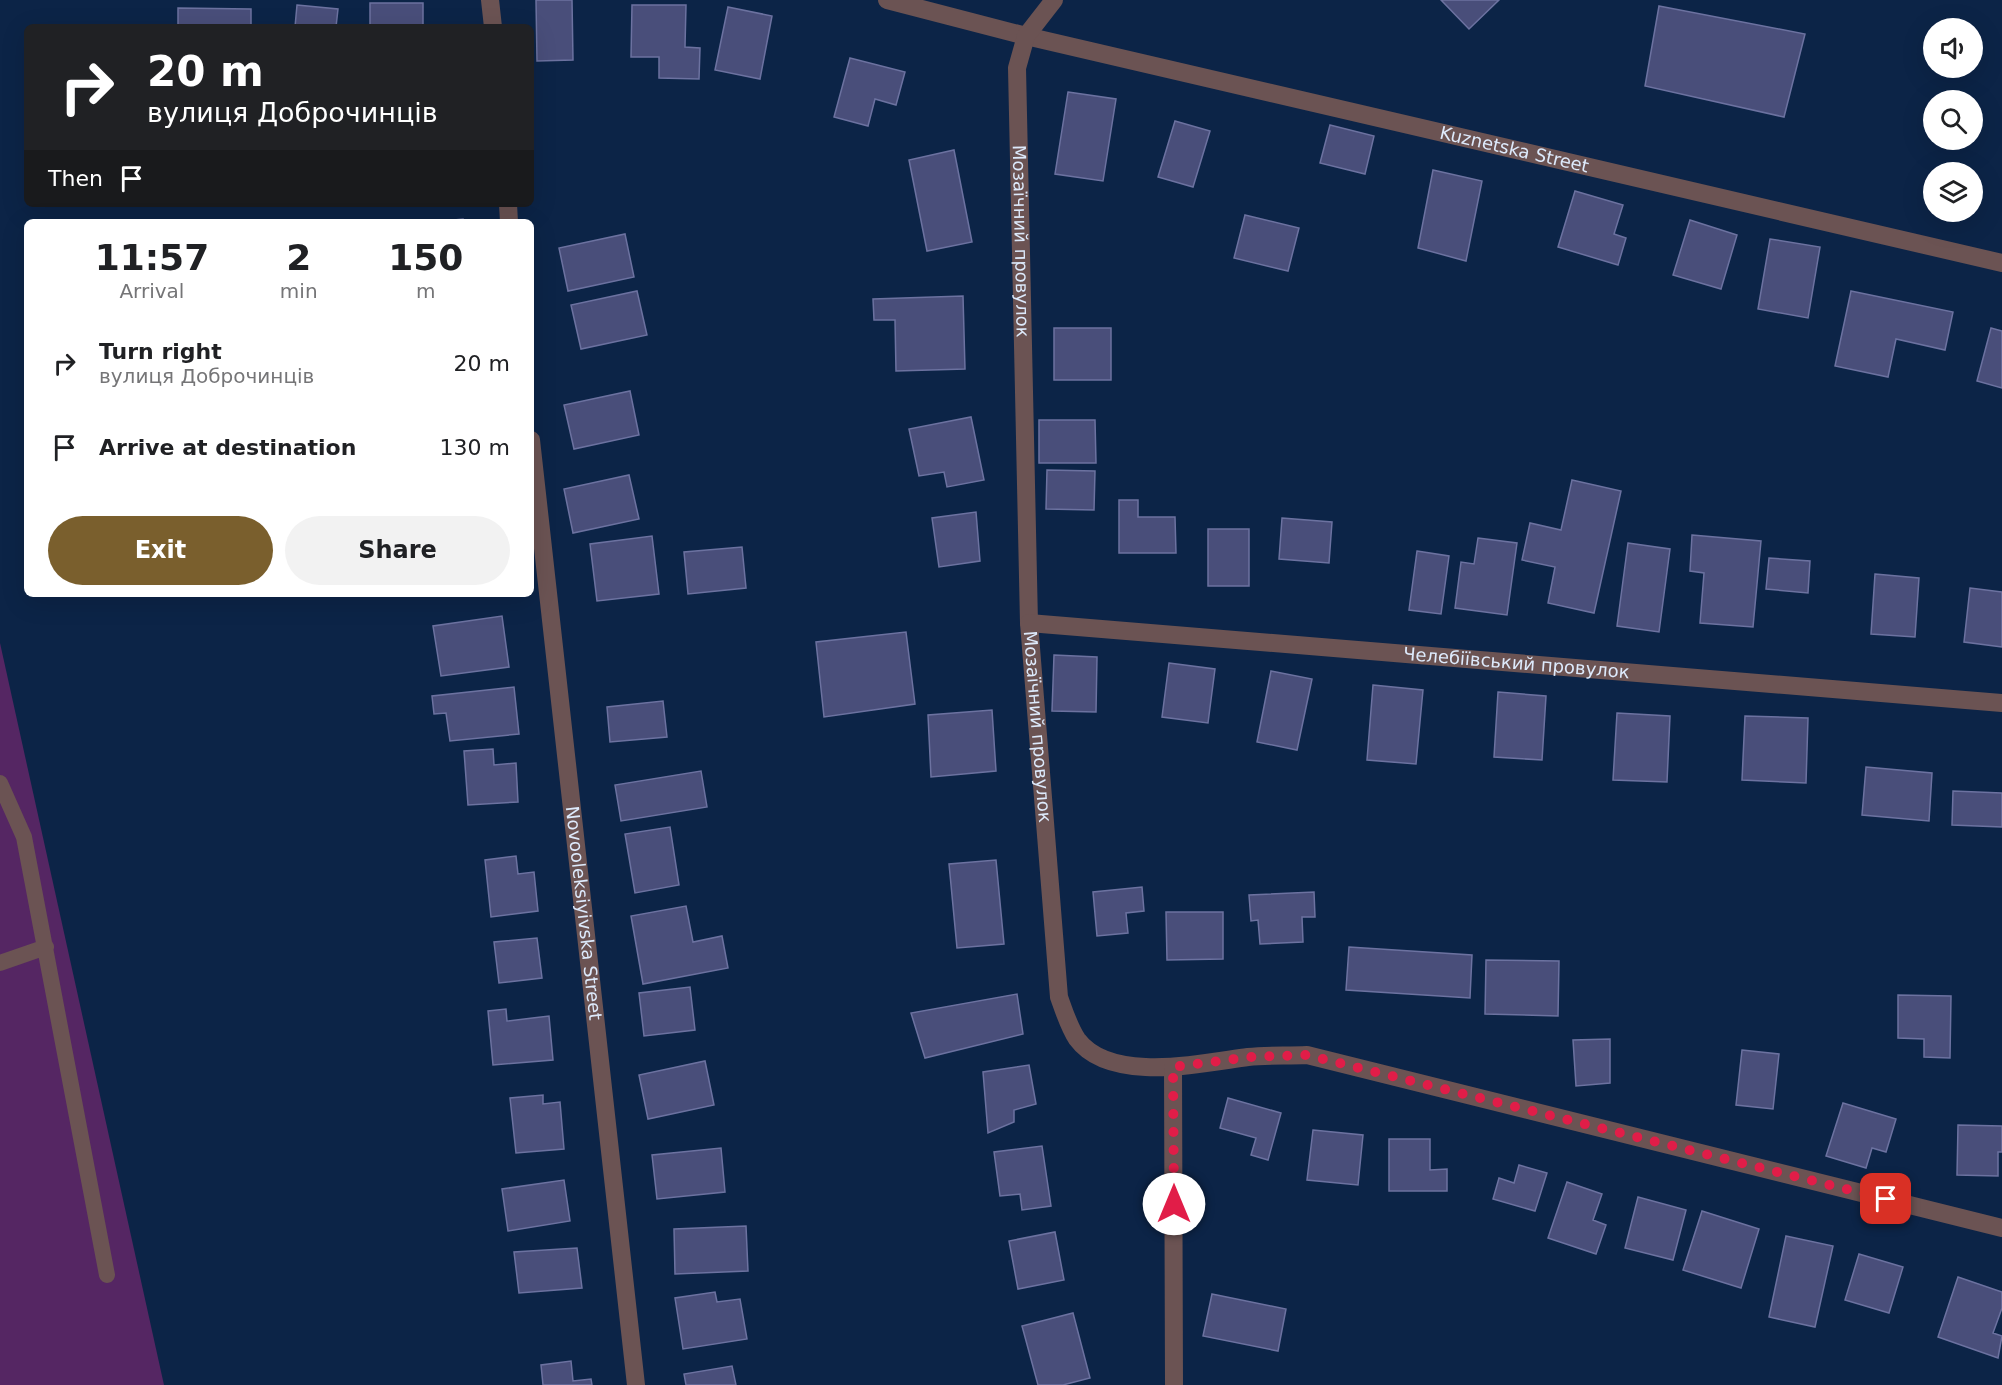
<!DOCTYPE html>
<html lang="en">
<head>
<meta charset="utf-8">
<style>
	body { margin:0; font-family:"DejaVu Sans",sans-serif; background:#f2f2f2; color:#202124; height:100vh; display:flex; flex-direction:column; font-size:22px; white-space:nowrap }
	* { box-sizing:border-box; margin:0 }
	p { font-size:20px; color:#757577 }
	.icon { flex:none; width:33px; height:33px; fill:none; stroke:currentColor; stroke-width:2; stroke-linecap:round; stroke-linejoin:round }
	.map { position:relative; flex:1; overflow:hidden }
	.drawer { position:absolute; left:24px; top:219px; width:510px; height:378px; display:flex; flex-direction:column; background:#fff; border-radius:9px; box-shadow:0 6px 24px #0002 }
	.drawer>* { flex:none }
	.hud { position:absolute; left:24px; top:24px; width:510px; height:183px; border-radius:9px; box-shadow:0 6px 24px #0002; background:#202124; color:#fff; overflow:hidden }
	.buttons { position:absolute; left:1923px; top:18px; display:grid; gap:12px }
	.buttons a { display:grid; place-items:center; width:60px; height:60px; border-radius:50%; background:#fff; box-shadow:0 6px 24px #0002; font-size:30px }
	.pin { position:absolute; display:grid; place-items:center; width:51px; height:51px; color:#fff; margin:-26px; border-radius:12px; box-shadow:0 3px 9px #0006 }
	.me { position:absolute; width:66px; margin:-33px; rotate:0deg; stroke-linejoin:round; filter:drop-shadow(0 0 4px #0008) }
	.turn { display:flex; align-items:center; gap:21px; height:126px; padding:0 24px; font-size:27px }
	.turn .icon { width:78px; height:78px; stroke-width:2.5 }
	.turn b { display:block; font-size:42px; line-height:51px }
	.then { display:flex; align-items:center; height:57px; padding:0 24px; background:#0003; gap:12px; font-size:22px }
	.eta { display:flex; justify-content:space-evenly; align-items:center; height:102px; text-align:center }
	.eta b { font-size:36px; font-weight:700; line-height:42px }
	.action { display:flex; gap:12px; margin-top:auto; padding:12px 24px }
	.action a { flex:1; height:69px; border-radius:36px; background:#7a5f2d; color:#fff; font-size:24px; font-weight:700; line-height:69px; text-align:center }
	.action a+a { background:#f2f2f2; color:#202124 }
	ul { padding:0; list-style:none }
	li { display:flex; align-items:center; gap:18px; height:84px; padding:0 24px }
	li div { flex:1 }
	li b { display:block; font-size:22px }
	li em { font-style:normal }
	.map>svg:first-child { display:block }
</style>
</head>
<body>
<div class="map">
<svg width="2002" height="1385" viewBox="0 0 2002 1385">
	<rect width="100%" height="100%" fill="#0c2447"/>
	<path fill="#552663" d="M0,643L164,1385H0Z"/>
	<path fill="#494e7a" stroke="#6c72a0" stroke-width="1.5" d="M536,0H572L573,60L537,61Z
		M1441,0H1499L1469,29Z
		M370,3H423V27H370Z
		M297,5L338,9L336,27H295Z
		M632,5H686L685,47L700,48L699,79L659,78V57H631Z
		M1659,6L1805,34L1784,117L1645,86Z
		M728,7L772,16L760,79L715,70Z
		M178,8L251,9V27H178Z
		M850,58L905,72L896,105L875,99L868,126L834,117Z
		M1068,92L1116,99L1103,181L1055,174Z
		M1175,121L1210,131L1193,187L1158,177Z
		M1330,125L1374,136L1365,174L1320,163Z
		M954,150L972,242L927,251L909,160Z
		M1433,170L1482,181L1466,261L1418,248Z
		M1575,191L1623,205L1614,234L1626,238L1618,265L1558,247Z
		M1245,215L1299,228L1288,271L1234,258Z
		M463,219V222H433Z
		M1690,220L1737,235L1721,289L1673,275Z
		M625,234L634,277L568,291L559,248Z
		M1770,239L1820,247L1808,318L1758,309Z
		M637,291L647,335L581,349L571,305Z
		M1851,291L1953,312L1945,350L1896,339L1888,377L1835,366Z
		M963,296L965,369L896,371L895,320H874L873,299Z
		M1054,328H1111V380H1054Z
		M1991,328L2002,331V388L1977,381Z
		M630,391L639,435L574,449L564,405Z
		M971,417L984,480L947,487L944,472L919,476L909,429Z
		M1039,420H1095L1096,463H1039Z
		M1047,470L1095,471L1094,510L1046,509Z
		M629,475L639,519L573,533L564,489Z
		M1572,480L1621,491L1594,613L1548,603L1555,567L1522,560L1530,523L1561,530Z
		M1119,500H1138V517H1175L1176,553H1119Z
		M976,512L980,561L939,567L932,518Z
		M1282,518L1332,522L1329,563L1279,559Z
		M1208,529H1249V586H1208Z
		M1692,535L1761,541L1753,627L1700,623L1704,573L1690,571Z
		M652,536L659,594L597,601L590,544Z
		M1478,538L1517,543L1507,615L1455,608L1461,562L1474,564Z
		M1628,543L1670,549L1659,632L1617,626Z
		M742,547L746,588L688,594L684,552Z
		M1417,551L1449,556L1441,614L1409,610Z
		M1769,558L1810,561L1808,593L1766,589Z
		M1875,574L1919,578L1915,637L1871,634Z
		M1970,588L2002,592V647L1964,642Z
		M502,616L509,667L441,676L433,626Z
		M906,632L915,704L824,717L816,642Z
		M1054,655L1097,657L1096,712L1052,711Z
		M1169,663L1215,669L1208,723L1162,717Z
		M1271,671L1312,679L1297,750L1257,742Z
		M1373,685L1423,690L1416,764L1367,760Z
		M514,687L519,734L450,741L446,713L434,714L432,696Z
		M1498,692L1546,696L1542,760L1494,757Z
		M663,701L667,737L610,742L607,707Z
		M992,710L996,771L931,777L928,715Z
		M1617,713L1670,716L1667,782L1613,780Z
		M1745,716L1808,718L1806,783L1742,780Z
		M493,749L494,765L516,763L518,802L468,805L464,751Z
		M1866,767L1932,773L1929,821L1862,815Z
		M701,771L707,807L621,821L615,785Z
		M1953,791L2002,793V827L1952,825Z
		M670,827L679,885L635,893L625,834Z
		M516,856L518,874L534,872L538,911L491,917L485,860Z
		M996,860L1004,944L957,948L949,864Z
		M1142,887L1144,911L1126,913L1128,933L1097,936L1093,892Z
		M1314,892L1315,917H1302L1303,942L1260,944L1258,920L1251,921L1249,895Z
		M686,906L693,942L722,936L728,968L643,984L631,916Z
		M1166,912H1223V959L1167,960Z
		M537,938L542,978L499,983L494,942Z
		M1349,947L1472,955L1470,998L1346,990Z
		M1486,960L1559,961L1558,1016L1485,1014Z
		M690,987L695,1030L644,1036L639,993Z
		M1017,994L1023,1034L925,1058L911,1013Z
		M1898,995L1951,996L1950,1058L1924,1057V1039L1898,1038Z
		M506,1009L507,1021L549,1016L553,1060L493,1065L488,1011Z
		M1610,1039V1083L1576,1086L1573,1040Z
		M1742,1050L1779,1054L1773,1109L1736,1105Z
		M705,1061L714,1105L648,1119L639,1075Z
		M1029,1065L1036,1104L1014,1110V1122L988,1133L983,1072Z
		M543,1095V1104L560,1102L564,1149L516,1153L510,1098Z
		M1228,1098L1281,1113L1268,1160L1251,1155L1256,1138L1220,1128Z
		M1843,1103L1896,1119L1886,1152L1872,1148L1866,1168L1826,1156Z
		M1958,1125L2002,1126V1152H1998V1176L1957,1175Z
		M1313,1130L1363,1135L1358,1185L1307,1180Z
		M1389,1139H1430V1170L1447,1169V1191H1389Z
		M1042,1146L1051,1206L1022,1210L1020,1194L1000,1196L994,1152Z
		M721,1148L725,1192L657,1199L652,1155Z
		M1519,1165L1547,1173L1535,1211L1493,1199L1499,1178L1514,1183Z
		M564,1180L570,1221L508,1231L502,1189Z
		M1567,1182L1602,1194L1593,1220L1606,1225L1596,1254L1548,1238Z
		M1638,1197L1686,1210L1673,1260L1625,1248Z
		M1702,1211L1759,1229L1741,1288L1683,1270Z
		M746,1226L748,1271L675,1274L674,1229Z
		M1055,1232L1064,1280L1018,1289L1009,1241Z
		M1786,1236L1833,1246L1815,1327L1769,1317Z
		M577,1248L582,1288L519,1293L514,1252Z
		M1859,1254L1903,1267L1889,1313L1845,1300Z
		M1958,1277L2002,1292V1308L1993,1333L2002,1336L1998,1358L1938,1337Z
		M715,1292L717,1302L740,1299L747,1339L683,1349L675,1298Z
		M1212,1294L1286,1309L1278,1351L1203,1336Z
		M1073,1313L1090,1378L1063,1385H1038L1022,1326Z
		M571,1361L573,1381L591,1379L592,1385H543L541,1365Z
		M732,1366L736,1385H686L684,1374Z"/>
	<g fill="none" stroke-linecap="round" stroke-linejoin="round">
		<path stroke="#6b5353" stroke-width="16" d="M0,783L24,837L107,1275
			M0,963L46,947"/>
		<g stroke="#6b5353" stroke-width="18">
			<path d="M490,0L493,27"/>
			<path id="s1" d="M887,0L1026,36L2002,263"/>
			<path id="s2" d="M1054,0L1026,36L1017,68L1029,623L1059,997C1064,1011 1069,1027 1077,1039C1110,1084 1202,1063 1248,1057C1267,1055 1287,1056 1307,1055L2002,1228"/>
			<path d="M508,204L509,222"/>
			<path id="s3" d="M531,440L636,1385"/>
			<path id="s4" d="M1029,623L2002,703"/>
			<path d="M1173,1067L1174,1385"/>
		</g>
	</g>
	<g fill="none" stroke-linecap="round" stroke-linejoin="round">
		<path stroke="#e11d48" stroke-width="10" stroke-dasharray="0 18" d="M1174,1204L1173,1067L1250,1057L1307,1055L1886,1199"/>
	</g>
	<g text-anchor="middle" stroke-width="6" stroke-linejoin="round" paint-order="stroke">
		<g font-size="18" fill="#ddeafc" stroke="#0c2447">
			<text dy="6" stroke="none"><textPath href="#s1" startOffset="645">Kuznetska Street</textPath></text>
			<text dy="6" stroke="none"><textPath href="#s2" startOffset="252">Мозаїчний провулок</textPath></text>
			<text dy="6" stroke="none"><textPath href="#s4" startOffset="489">Челебіївський провулок</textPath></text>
			<text dy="6" stroke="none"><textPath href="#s2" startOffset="738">Мозаїчний провулок</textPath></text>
			<text dy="6" stroke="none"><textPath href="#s3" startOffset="476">Novooleksiyivska Street</textPath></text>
		</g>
	</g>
</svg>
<div class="buttons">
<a><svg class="icon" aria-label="sound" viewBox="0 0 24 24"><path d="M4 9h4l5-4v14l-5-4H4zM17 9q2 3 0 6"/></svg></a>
<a><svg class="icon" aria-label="search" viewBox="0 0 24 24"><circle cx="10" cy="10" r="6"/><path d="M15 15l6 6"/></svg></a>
<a><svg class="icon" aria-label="layers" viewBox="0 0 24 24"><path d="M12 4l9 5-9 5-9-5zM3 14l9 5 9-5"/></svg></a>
</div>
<div class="pin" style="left:1886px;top:1199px;background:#d93025"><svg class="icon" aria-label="arrive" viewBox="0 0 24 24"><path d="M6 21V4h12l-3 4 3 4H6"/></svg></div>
<svg class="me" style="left:1174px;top:1204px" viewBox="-20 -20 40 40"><circle r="19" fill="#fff"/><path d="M0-13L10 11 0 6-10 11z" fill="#e11d48"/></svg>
<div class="hud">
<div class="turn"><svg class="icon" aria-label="right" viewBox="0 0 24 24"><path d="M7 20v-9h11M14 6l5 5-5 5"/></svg><div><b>20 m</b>вулиця Доброчинців</div></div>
<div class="then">Then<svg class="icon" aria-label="arrive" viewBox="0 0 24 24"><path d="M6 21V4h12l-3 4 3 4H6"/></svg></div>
</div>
<section class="drawer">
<div class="eta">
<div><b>11:57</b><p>Arrival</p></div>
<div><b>2</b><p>min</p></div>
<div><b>150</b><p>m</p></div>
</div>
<ul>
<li><svg class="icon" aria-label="right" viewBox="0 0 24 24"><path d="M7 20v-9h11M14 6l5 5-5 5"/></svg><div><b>Turn right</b><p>вулиця Доброчинців</p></div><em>20 m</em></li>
<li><svg class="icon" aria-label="arrive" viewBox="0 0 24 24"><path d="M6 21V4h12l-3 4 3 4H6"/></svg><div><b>Arrive at destination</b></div><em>130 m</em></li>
</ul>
<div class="action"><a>Exit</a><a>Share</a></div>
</section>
</div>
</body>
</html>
